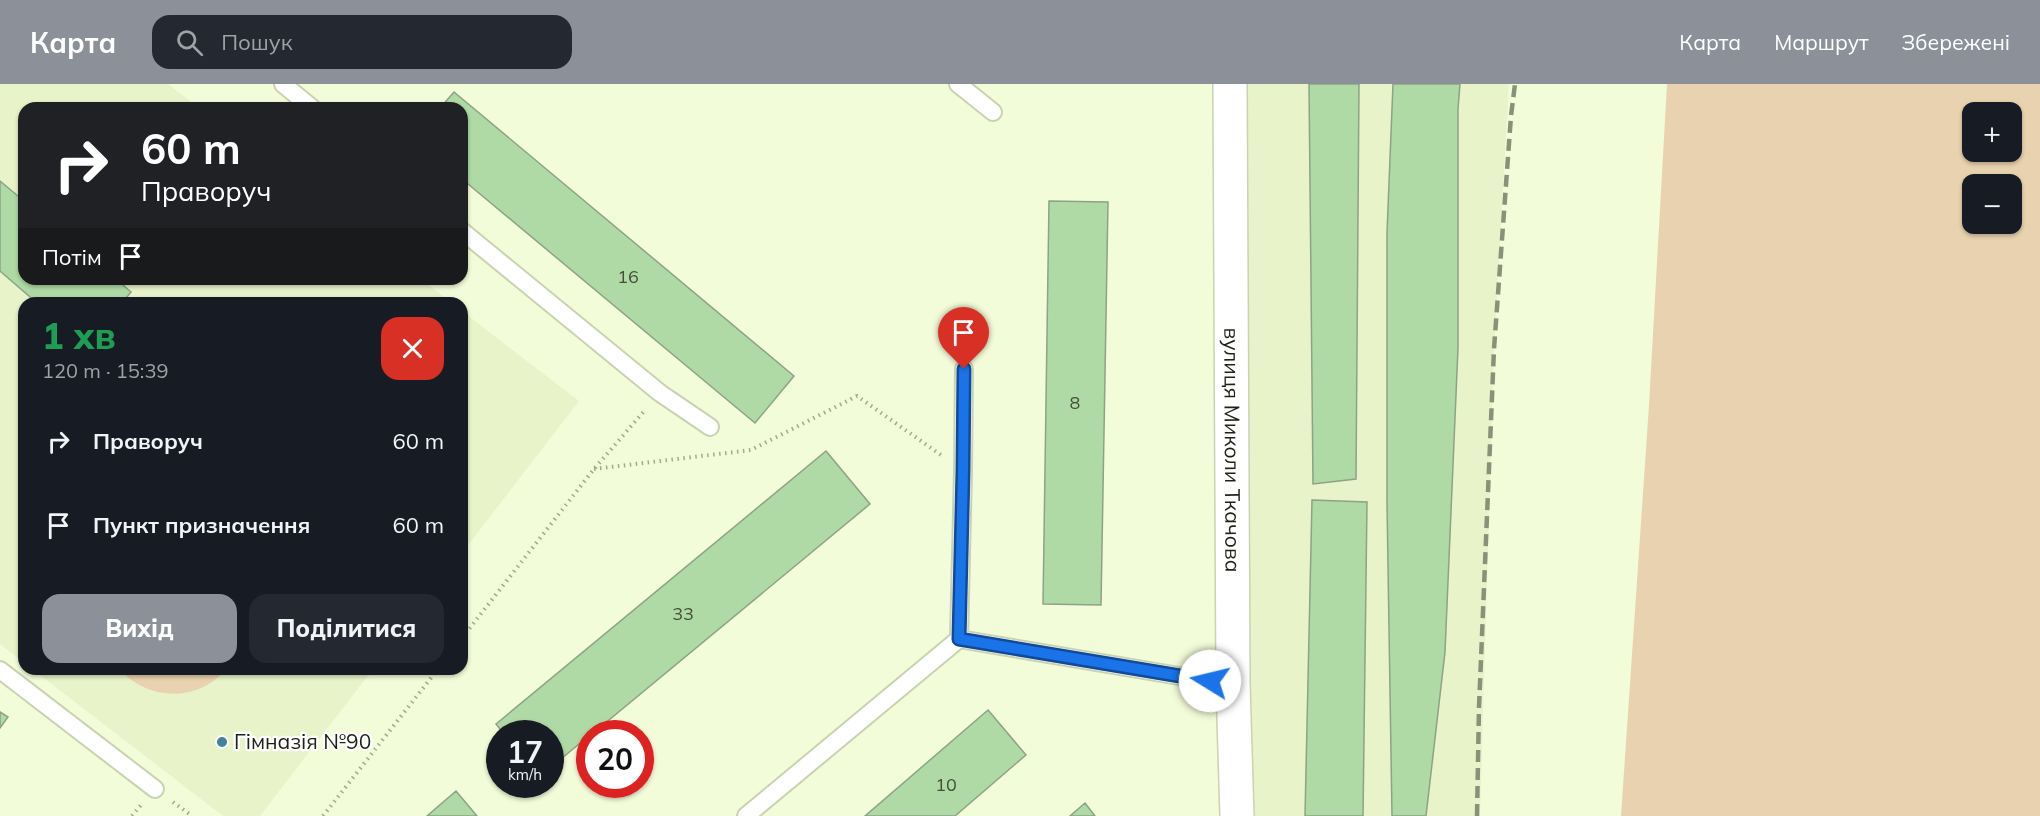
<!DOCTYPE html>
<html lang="uk">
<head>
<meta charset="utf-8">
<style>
	body { margin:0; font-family:Mulish,sans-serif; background:#242831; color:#f1f3f6; height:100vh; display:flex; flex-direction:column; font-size:22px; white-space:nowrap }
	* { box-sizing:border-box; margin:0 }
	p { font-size:20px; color:#9ea1a6 }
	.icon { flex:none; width:33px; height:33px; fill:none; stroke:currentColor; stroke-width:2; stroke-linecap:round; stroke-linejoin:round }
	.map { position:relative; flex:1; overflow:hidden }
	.sheet { position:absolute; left:18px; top:213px; width:450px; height:378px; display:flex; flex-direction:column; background:#171b24; border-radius:18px; box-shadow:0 2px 4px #0004 }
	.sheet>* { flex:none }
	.guide { position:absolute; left:18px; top:18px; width:450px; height:183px; border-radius:18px; box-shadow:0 2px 4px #0004; background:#202124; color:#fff; overflow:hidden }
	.tools { position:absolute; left:1962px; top:18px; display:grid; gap:12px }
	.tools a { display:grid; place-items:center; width:60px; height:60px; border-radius:12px; background:#171b24; box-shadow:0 2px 4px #0004; font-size:30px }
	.speed { position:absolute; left:486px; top:636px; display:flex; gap:12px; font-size:30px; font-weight:700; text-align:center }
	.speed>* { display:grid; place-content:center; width:78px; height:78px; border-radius:50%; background:#171b24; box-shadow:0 2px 4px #0004; line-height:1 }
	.speed small { font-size:15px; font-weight:400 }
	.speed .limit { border:9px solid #d22; background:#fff; color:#111 }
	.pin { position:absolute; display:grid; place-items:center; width:51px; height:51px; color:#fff; margin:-62px -26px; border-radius:50% 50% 50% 0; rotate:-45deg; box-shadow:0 0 6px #0007 }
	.pin .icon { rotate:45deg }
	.me { position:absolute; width:66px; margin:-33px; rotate:279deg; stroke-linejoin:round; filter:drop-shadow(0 0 4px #0008) }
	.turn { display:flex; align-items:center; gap:21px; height:126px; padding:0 24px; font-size:27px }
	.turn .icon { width:78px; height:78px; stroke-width:2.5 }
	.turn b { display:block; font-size:42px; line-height:51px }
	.then { display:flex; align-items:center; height:57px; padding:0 24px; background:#0003; gap:12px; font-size:22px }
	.round { display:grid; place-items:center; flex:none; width:63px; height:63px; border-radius:18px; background:#242831 }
	.overview { display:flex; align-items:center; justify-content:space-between; height:102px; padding:0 24px }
	h1 { font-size:36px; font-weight:800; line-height:45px; color:#1e9e55 }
	.primary-button { display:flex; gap:12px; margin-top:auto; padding:12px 24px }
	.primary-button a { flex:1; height:69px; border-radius:18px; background:#8c9099; color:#fff; font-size:24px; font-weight:800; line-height:69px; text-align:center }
	.primary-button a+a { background:#242831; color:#f1f3f6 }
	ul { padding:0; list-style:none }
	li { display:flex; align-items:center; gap:18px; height:84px; padding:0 24px }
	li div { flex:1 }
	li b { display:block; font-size:22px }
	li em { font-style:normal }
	header { display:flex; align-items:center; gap:36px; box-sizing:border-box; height:84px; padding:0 30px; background:#8c9099; color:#fff }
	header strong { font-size:28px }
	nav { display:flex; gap:33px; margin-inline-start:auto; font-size:21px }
	.search { width:420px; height:54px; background:#242831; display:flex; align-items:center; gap:15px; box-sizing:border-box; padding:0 21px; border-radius:18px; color:#9ea1a6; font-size:22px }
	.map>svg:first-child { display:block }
</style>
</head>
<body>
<header>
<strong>Карта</strong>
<div class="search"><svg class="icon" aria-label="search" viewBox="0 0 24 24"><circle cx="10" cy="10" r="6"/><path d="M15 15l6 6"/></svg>Пошук</div>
<nav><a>Карта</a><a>Маршрут</a><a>Збережені</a></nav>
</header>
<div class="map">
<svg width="2040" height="732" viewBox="0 0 2040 732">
	<rect width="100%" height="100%" fill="#f3fcd9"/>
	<path fill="#e8f3c9" d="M0,0H168L199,24H24V195H421L452,219H24V579L0,560Z
		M1230,0H1509L1494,265L1480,732H1238Z
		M462,227L579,317L462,469Z
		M32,585H373L260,732H223Z"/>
	<path fill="#e9d2af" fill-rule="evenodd" d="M1667,0H2040V732H1621L1649,321ZM1972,28H2012V68H1972ZM1972,100H2012V140H1972Z
		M119,585H226C198,619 148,617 119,585Z"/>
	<path fill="#b0daa5" stroke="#8da287" stroke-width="1.5" d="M1309,0H1359L1356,395L1313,400Z
		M1393,0H1460L1458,25V264L1445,568L1426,732H1392L1387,419V149Z
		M454,8L794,292L755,339L462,95V24H440Z
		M0,97L24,117V195H116L131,208L122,219H37L0,187Z
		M1049,117L1108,118L1101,521L1043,520Z
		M826,367L870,420L592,650H590V651L550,684V650H504L496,640Z
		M1312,416L1367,418L1363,732H1305Z
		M988,626L1026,671L955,732H865Z
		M0,628L8,633L0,644Z
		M456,707L477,732H427Z
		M1085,719L1095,732H1070Z"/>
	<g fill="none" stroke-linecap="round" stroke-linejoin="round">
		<g stroke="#cad2b1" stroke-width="20">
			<path id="lane" d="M283,0L312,24
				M958,0L993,28
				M462,147L660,309L710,343
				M964,285L963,387L959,555L1233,601
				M0,586L155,705
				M746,732L959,555"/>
		</g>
		<g stroke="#cad2b1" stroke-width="36">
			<g id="street">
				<path id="s1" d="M1230,0L1233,601L1237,732"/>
			</g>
		</g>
		<path stroke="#a2a98e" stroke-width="4" stroke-dasharray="1.5 4.5" stroke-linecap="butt" d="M594,385L751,366L857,312L941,371
			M462,554L594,385L646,325
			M173,718L192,732
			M132,732L141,721
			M323,732L438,585"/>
		<use href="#lane" stroke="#fff" stroke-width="16"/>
		<use href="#street" stroke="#fff" stroke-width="33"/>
		<path stroke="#8a9179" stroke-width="4.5" stroke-dasharray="12 6" stroke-linecap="butt" d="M1477,732L1479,623L1494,265L1511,32L1515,0"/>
	</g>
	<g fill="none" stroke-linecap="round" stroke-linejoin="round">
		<g stroke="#114b97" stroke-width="15">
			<path id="route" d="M964,285L963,387L959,555L1210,597"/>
		</g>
		<use href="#route" stroke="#1a73e8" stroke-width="10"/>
	</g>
	<circle fill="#438397" stroke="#fff" stroke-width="2" cx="222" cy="658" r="6"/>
	<g text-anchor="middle" stroke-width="4.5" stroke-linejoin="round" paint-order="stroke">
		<g font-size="18" fill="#424f39">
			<text x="628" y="199">16</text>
			<text x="1075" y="325">8</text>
			<text x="683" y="536">33</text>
			<text x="946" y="707">10</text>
		</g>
		<g font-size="21" fill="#1e2115" stroke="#fff">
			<text dy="7" stroke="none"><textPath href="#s1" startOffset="366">вулиця Миколи Ткачова</textPath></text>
		</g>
		<g font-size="21" fill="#1e2115" stroke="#fff" text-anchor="start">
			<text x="234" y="665">Гімназія №90</text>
		</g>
	</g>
</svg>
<div class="tools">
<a>+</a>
<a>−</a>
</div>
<div class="speed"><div>17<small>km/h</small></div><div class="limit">20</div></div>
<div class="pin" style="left:964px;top:285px;background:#d93025"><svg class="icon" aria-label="arrive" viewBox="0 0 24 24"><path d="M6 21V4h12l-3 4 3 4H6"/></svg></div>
<svg class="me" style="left:1210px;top:597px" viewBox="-20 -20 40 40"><circle r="19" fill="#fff"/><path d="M0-13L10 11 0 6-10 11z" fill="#1a73e8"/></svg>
<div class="guide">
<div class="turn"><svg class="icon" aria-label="right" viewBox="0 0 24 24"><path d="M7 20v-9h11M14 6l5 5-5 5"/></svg><div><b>60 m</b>Праворуч</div></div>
<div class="then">Потім<svg class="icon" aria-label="arrive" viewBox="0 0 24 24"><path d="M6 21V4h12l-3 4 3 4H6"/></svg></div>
</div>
<section class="sheet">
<div class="overview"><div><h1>1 хв</h1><p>120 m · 15:39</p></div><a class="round" style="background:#d93025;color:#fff"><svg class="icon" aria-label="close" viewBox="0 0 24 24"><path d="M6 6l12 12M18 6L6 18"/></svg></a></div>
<ul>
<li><svg class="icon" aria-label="right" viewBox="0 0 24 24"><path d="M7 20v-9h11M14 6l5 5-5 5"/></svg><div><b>Праворуч</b></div><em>60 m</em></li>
<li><svg class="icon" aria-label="arrive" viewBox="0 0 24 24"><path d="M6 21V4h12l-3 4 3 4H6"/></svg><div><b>Пункт призначення</b></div><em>60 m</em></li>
</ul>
<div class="primary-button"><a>Вихід</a><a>Поділитися</a></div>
</section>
</div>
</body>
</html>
